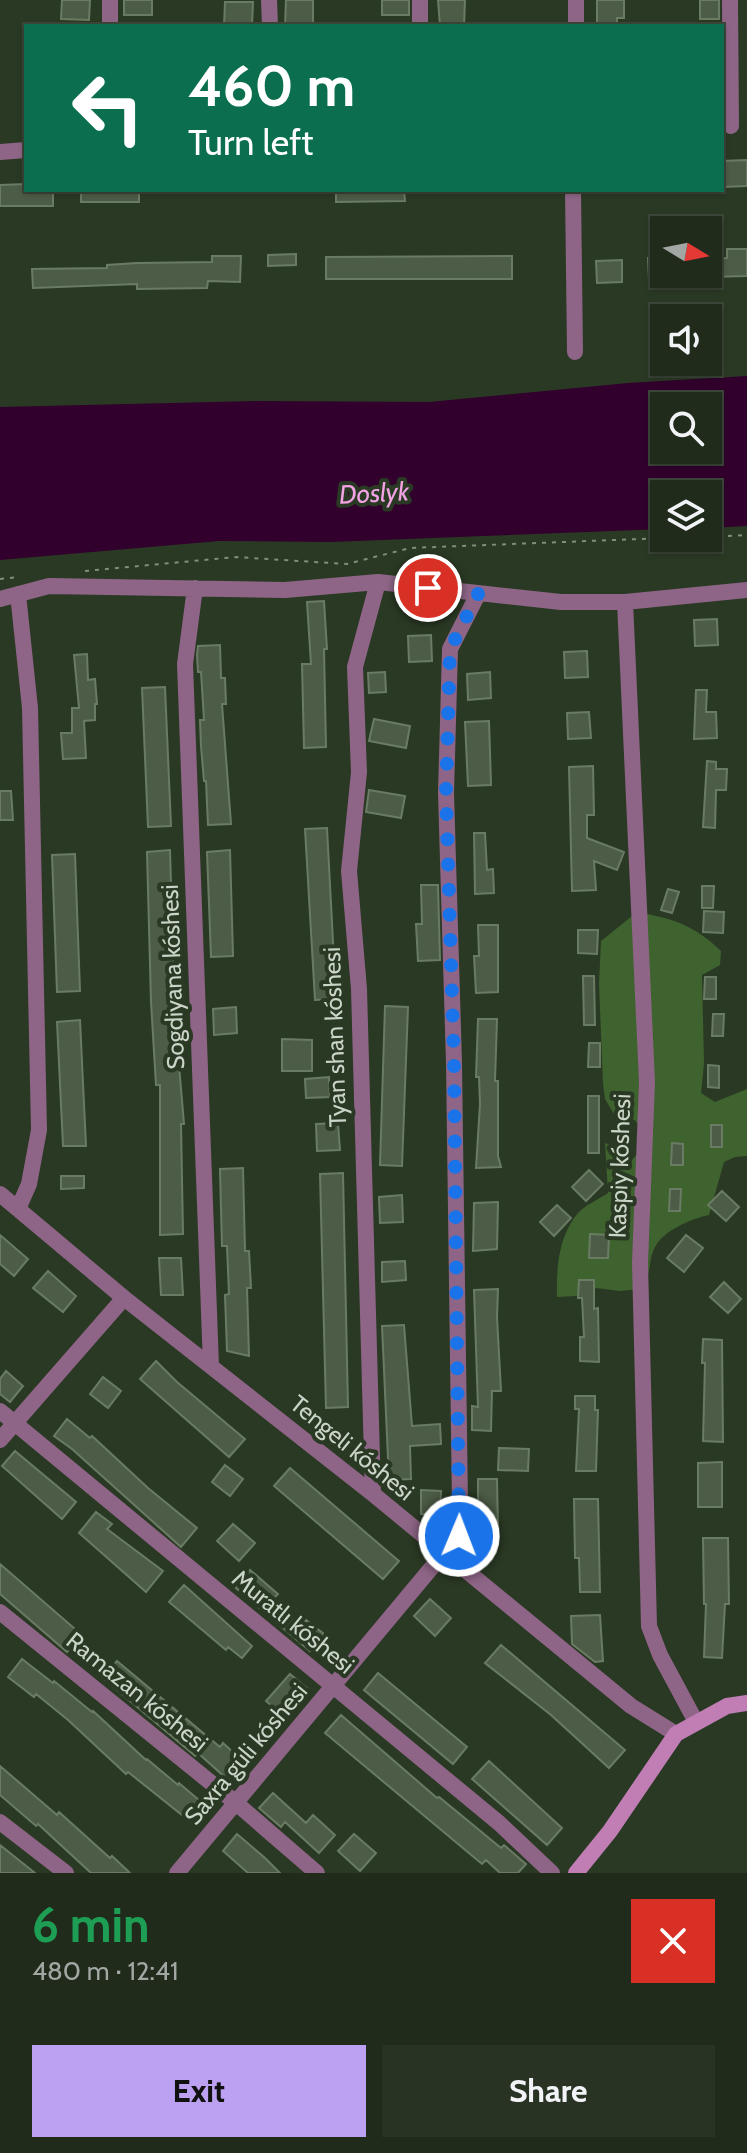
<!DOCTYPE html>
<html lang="en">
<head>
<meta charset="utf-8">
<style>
	body { margin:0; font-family:Cabin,sans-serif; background:#283324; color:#f1f3f6; height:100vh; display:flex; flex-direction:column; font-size:30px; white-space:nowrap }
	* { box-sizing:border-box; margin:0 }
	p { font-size:26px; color:#a2a7a3 }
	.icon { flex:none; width:44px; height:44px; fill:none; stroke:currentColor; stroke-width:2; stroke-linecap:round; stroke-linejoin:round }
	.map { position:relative; height:1873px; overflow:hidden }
	.side { display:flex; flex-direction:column; background:#202b1b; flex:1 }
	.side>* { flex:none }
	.top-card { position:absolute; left:24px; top:24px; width:700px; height:168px; border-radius:0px; box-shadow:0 2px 6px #0004,0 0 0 2px #3d473a; background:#0b6e4f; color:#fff; overflow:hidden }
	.needle { width:52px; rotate:100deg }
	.tools { position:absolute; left:650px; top:216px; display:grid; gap:16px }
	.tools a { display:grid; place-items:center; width:72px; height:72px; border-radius:0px; background:#202b1b; box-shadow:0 2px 6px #0004,0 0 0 2px #3d473a; font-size:40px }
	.pin { position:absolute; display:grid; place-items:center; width:68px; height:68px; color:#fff; margin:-34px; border:4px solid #fff; border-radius:50%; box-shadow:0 2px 8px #0007 }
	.me { position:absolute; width:88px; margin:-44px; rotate:1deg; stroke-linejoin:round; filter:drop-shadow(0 0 6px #0008) }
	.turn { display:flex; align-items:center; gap:28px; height:168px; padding:0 32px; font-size:36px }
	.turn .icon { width:104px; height:104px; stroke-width:2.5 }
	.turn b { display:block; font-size:56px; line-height:68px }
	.round { display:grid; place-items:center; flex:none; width:84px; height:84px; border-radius:0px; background:#283324 }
	.summary { display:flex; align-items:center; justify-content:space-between; height:136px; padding:0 32px }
	h1 { font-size:48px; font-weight:800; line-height:60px; color:#1e9e55 }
	.action { display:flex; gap:16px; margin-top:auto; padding:16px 32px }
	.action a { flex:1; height:92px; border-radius:0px; background:#bca0f2; color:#111; font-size:32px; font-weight:800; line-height:92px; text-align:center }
	.action a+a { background:#283324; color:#f1f3f6 }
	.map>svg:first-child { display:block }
</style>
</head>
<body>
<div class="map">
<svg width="747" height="1873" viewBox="0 0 747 1873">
	<rect width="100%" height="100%" fill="#2a3924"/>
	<path fill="#3f632e" d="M637,912C673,919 693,924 721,951L720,965L702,975L704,1063L701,1093L715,1102L747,1089V1156L735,1157L724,1162L709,1215C691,1219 664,1230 655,1247C647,1262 654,1271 640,1289L620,1291L596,1288L576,1296L557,1297C556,1268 559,1233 580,1211C588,1204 599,1199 608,1193L605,1143L622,1150L631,1161L649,1141L635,1120L614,1114L605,1099L603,1083L599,984L601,941Z"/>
	<path fill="#31002c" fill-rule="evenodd" d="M747,376V526L708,528V494H664V529L331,542L219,541L0,560V407L256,401L429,402L628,383ZM664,406H708V450H664Z"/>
	<path fill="#4d5c46" stroke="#6a7b64" stroke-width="2" d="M62,0H90L89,20L61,19Z
		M124,0H152V15H124Z
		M286,0H313V26H285Z
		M382,0H409V15H382Z
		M438,0H465L464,26H440Z
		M597,0H624V18H617V26H597Z
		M700,0H719V19H700Z
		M225,2H253L252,26H224Z
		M747,160V186L723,187L722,161Z
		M26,184V190H53V206H0V185Z
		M81,190H139V202H81Z
		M336,190H404L405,201L336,202Z
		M727,249H747V276L708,277V259L727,258Z
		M296,254V265L268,266V255Z
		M212,256H241L240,282L208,281L207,288L137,289V284L33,288L32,269L107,268V265L137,263L212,262Z
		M512,256V279H326V257Z
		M648,258H664V280H649Z
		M622,260V282L597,283L596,261Z
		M324,601L327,649H324L326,747L304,748L302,664H311L307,602Z
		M717,619L718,645L695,646L694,620Z
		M431,635L432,661L409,662L408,636Z
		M220,645L221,678H225L226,704H222L231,824L208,825L206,781H204L201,746L200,720H204L201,672H198L197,655L198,646Z
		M587,651L588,677L565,678L564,652Z
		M87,654L88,680L95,679L97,704H95V720L84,721L86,758L63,759L61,733H72V708H79L74,655Z
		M385,672L386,692L369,693L368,673Z
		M490,672L491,698L468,700L467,674Z
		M165,687L171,826L148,827L142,688Z
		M696,690H707L706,712H716L717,738L694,739Z
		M589,712L591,738L568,739L567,713Z
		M374,719L410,726L406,748L369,741Z
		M489,721L491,785L468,786L465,722Z
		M707,761L716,762V769H727L726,790H716L715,828L703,827Z
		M593,766L594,815H587V838L624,852L617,870L594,861L596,890L572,891L569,767Z
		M369,790L405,796L401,818L366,812Z
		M0,791H11L13,820H0Z
		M327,828L336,999L315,1000L305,829Z
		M474,833H485L487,870L493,869L494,893L475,894Z
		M170,850L175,1018L184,1124H181L183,1234L160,1235V1085H156L151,1002L147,852Z
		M230,850L233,956L211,957L207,852Z
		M75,854L80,991L57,992L52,855Z
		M421,885H438L440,960L418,961L416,924H422Z
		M702,886H714L713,908H702Z
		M668,889L679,892L672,913L661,910Z
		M704,911L724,912L723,933L703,932Z
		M478,925H498V992L476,993L474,956H479Z
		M578,930H598L597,954L578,953Z
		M583,976H594L595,1025H584Z
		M705,977H716V999H704Z
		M385,1006L408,1007L402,1166L380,1165Z
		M236,1007L237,1033L214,1035L213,1009Z
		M713,1014H724L723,1036H712Z
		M478,1019H497L495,1081H498V1156L501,1167L476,1168L480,1104L479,1077H476Z
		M80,1020L86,1146H63L57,1022Z
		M282,1039L312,1040V1071H282Z
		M589,1043H600V1067H588Z
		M708,1065L719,1066V1088L708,1087Z
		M329,1077L330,1097L306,1098L305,1079Z
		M588,1096H599V1153H588Z
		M338,1123L340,1150L317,1151L316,1124Z
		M711,1125H722V1147H711Z
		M672,1143L683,1144V1165H671Z
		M243,1168L245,1251H249L251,1288H247L249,1356L227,1351L225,1295L229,1294L227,1246H222L221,1209L220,1169Z
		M589,1170L603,1184L586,1201L572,1187Z
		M343,1173L348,1407L326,1408L320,1174Z
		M61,1176H84V1188L61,1189Z
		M670,1189H681L680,1211H669Z
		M722,1191L739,1207L726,1221L708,1205Z
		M402,1195L403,1222L380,1223L379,1197Z
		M498,1202L497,1249L473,1251L474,1203Z
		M557,1205L571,1218L554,1236L540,1222Z
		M590,1234L609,1235L608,1258H589Z
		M0,1235L28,1259L14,1276L0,1264Z
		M686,1235L703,1248L684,1272L667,1258Z
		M159,1258H181L183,1295H161Z
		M405,1261L406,1280L382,1282V1262Z
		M48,1271L76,1296L63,1312L33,1288Z
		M579,1280H594V1309L598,1308L599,1362L580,1361V1337H584L582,1298H578Z
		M724,1282L741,1299L728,1313L710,1297Z
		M498,1289L497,1317L501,1391H492L491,1431L472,1430V1406L478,1407L474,1290Z
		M404,1325L412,1426L440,1424L441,1444L410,1446L411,1479L389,1480L382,1326Z
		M703,1339L722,1340L723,1442L703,1441L705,1363H702Z
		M156,1361L177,1382L245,1439L229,1457L140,1379Z
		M6,1371L23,1386L10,1402L0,1394V1379Z
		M103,1377L121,1391L108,1408L90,1394Z
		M575,1396H595V1410H598L596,1471H576L579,1409H575Z
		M67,1419L90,1438L92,1436L148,1488L197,1528L181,1547L72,1449L54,1436Z
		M499,1448L529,1449L528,1471L498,1470Z
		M15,1451L76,1502L62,1519L2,1466Z
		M722,1462V1507H698V1463Z
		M225,1465L243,1479L230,1496L212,1482Z
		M290,1468L399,1561L383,1579L274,1486Z
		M478,1479H497L498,1529H478Z
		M421,1490L441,1491L440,1515L421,1514Z
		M574,1499H598L600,1592H580L579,1558H575Z
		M96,1512L112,1524L107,1529L163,1571L146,1592L79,1533Z
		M233,1524L255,1543L239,1561L217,1541Z
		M703,1538H728L729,1604H725L722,1658L704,1657L706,1604H704Z
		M0,1564L82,1635L67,1652L0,1594Z
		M250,1570L278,1594L271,1601L301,1626L306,1620L324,1634L310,1651L236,1588Z
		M184,1585L252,1646L242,1658L228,1647L226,1650L169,1602Z
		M430,1599L451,1618L435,1636L414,1616Z
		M600,1615L603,1661L595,1662L572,1644L571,1616Z
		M501,1645L625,1750L609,1768L551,1715L485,1663Z
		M22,1659L53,1683L54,1681L92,1712L93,1711L146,1760L147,1759L178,1785L179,1783L206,1806L192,1823L128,1772L126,1774L68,1720L36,1694L34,1697L8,1677Z
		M117,1661L220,1747L223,1743L245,1763L229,1781L198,1753L195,1756L187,1749L103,1678Z
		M378,1673L467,1747L453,1764L364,1690Z
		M290,1674L307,1688L283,1716L266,1701Z
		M341,1715L437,1798L439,1797L501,1848L504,1845L526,1864L518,1873H500L486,1860L482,1864L325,1733Z
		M489,1761L562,1828L547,1845L472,1779Z
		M0,1766L57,1815L59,1812L110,1858L112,1856L130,1873H91L38,1824L36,1826L0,1795Z
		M273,1793L306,1823L313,1815L335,1835L319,1853L285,1822L281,1827L259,1808Z
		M237,1834L265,1858L280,1873H248L223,1851Z
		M354,1834L376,1853L360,1871L338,1851Z
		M0,1845L35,1873H0Z"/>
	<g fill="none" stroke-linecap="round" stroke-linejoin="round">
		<path stroke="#828d7d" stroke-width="2" stroke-dasharray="4 6" stroke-linecap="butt" d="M708,537L747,535
			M85,571L236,557L347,564L410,548L665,538
			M0,579L19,577"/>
		<path stroke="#8e6586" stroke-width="16" d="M110,0V26
			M269,0L270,26
			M420,0V26
			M730,0L731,126
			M576,26V0
			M0,152L26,150
			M573,190L575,352
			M195,588L185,664L211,1366
			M18,594L30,708L39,1130L29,1184L18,1209
			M0,599L49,586L285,590L378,582L561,602H625L747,590
			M625,602L647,1082L640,1263L649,1626L660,1655L696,1722
			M0,1194L124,1298L373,1494L631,1706L676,1734
			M0,1411L499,1823L552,1873
			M0,1440L124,1298
			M373,1494L359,989L349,871L359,772L355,667L378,582
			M458,1567L460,1505L454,1063L446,793L450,649L478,594
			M0,1612L236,1803L317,1873
			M0,1822L66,1873
			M177,1873L443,1554"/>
		<path stroke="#c07eb4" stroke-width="16" d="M576,1873L610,1831L676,1734L727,1706L747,1703"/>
	</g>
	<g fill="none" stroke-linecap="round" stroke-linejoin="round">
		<path stroke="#1a73e8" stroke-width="14" stroke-dasharray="0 25.2" d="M428,588L478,594L450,649L446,793L454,1063L459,1536"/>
	</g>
	<g text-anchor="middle" stroke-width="8" stroke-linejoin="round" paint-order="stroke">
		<g font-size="24" fill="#cbd4c8" stroke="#2a3924">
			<text transform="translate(173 977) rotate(-92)" y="8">Sogdiyana kóshesi</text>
			<text transform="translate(335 1037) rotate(-92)" y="8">Tyan shan kóshesi</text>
			<text transform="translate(620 1166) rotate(-88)" y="8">Kaspiy kóshesi</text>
			<text transform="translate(352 1448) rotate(39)" y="8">Tengeli kóshesi</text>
			<text transform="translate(293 1622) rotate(39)" y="8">Muratlı kóshesi</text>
			<text transform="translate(137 1692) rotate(39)" y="8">Ramazan kóshesi</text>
			<text transform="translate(246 1754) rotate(-50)" y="8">Saxra gúli kóshesi</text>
		</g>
		<g font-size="26" font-style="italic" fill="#f3a2e4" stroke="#2a3924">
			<text transform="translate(374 493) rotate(-3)" y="9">Doslyk</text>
		</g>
	</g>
</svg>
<div class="tools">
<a><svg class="needle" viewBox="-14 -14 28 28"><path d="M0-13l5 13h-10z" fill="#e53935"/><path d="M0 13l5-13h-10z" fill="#a2a7a3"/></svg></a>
<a><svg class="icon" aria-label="sound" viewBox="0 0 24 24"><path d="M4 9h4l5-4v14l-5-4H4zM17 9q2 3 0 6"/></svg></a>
<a><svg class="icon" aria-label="search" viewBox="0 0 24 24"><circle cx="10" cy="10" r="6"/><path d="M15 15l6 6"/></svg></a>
<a><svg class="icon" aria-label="layers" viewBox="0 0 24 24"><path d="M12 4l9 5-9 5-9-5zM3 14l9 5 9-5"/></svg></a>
</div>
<div class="pin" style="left:428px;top:588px;background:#d93025"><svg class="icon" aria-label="arrive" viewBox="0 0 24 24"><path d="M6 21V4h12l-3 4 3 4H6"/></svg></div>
<svg class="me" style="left:459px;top:1536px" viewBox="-20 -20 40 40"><circle r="17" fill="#1a73e8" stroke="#fff" stroke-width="3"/><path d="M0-11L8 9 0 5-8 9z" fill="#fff"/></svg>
<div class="top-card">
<div class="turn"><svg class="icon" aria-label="left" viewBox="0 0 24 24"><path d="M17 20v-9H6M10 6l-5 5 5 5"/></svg><div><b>460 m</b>Turn left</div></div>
</div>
</div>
<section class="side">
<div class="summary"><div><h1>6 min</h1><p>480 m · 12:41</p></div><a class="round" style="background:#d93025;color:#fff"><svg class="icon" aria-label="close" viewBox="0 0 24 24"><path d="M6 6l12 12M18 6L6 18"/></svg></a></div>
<div class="action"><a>Exit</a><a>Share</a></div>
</section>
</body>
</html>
